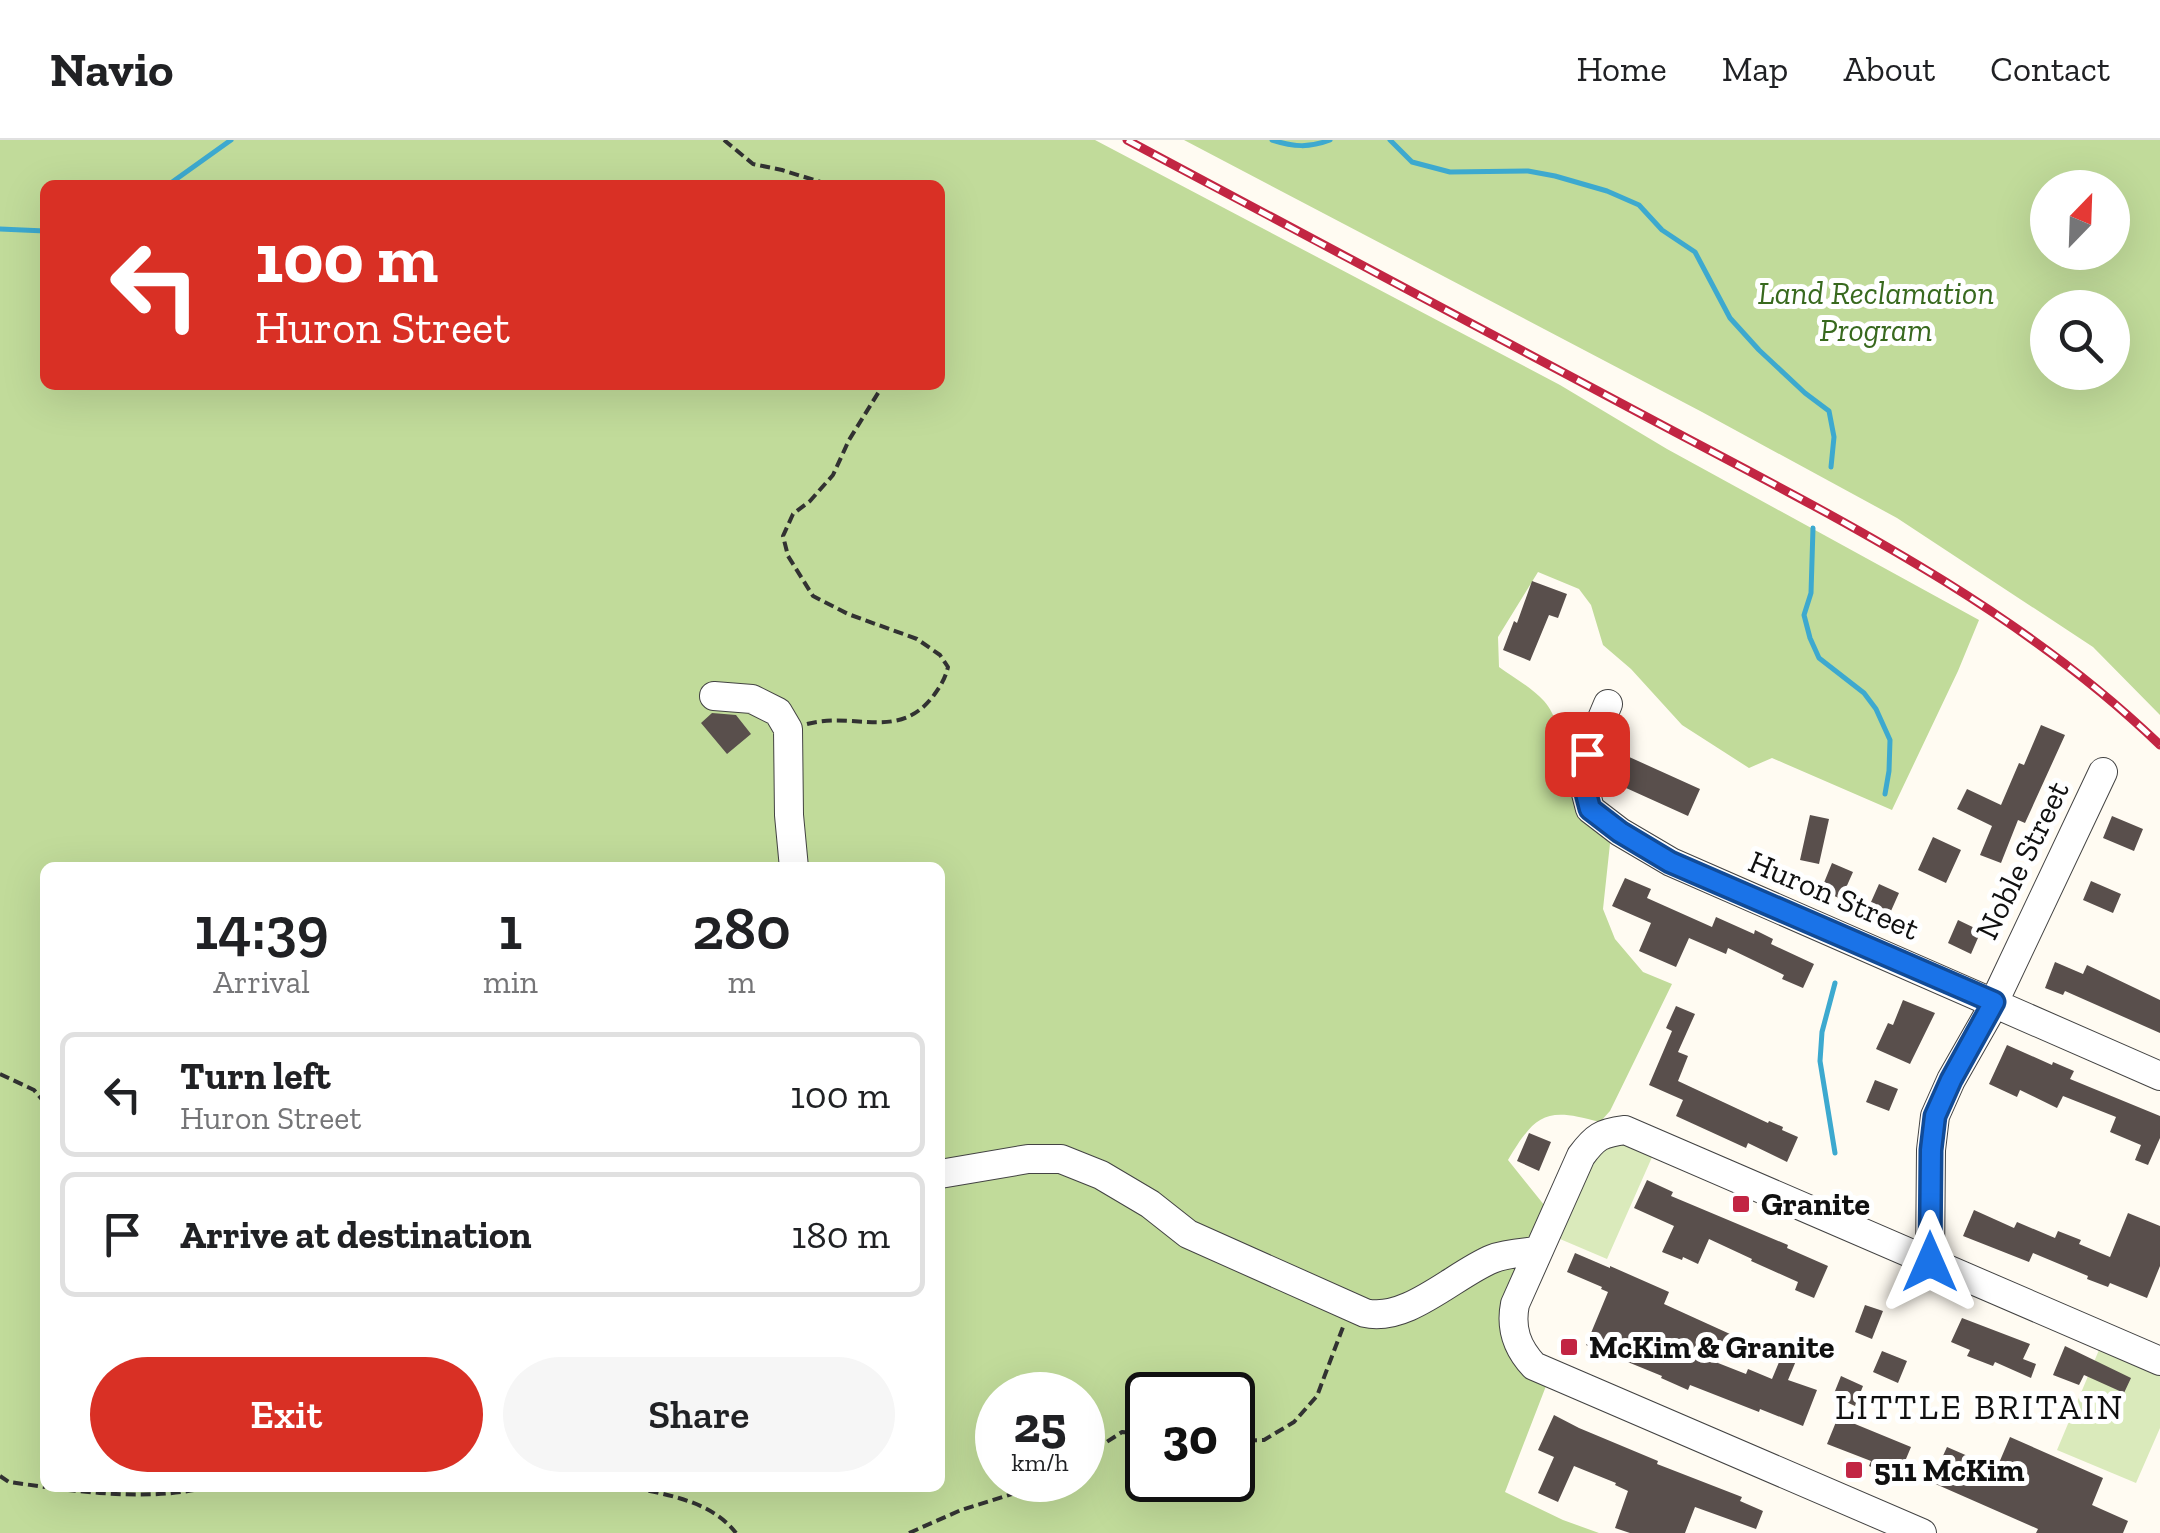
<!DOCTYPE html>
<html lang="en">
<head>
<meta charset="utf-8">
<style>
	body { margin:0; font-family:"Zilla Slab",serif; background:#f6f6f6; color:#202124; height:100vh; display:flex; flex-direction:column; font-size:38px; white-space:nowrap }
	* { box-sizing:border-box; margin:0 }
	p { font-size:32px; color:#757577 }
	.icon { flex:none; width:55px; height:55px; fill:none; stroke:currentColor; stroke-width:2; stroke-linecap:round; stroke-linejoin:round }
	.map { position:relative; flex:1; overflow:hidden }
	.side { position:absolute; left:40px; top:722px; width:905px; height:630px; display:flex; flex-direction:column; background:#fff; border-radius:15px; box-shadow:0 10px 40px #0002 }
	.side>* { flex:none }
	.banner { position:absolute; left:40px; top:40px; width:905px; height:210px; border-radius:15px; box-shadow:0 10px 40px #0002; background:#d93025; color:#fff; overflow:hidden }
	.needle { width:65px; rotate:23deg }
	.controls { position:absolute; left:2030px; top:30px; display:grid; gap:20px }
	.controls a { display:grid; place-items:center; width:100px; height:100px; border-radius:50%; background:#fff; box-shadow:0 10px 40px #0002; font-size:50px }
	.speed { position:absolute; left:975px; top:1232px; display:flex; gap:20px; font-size:50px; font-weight:700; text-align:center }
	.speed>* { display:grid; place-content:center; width:130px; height:130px; border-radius:50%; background:#fff; box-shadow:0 10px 40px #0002; line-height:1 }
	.speed small { font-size:25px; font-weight:400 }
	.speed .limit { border:5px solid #111; border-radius:15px; background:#fff; color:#111 }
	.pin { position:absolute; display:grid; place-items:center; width:85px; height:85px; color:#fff; margin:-42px; border-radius:20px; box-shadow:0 5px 15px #0006 }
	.me { position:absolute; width:110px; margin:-55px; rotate:0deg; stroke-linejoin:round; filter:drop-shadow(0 0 8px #0008) }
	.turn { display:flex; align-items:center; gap:35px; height:210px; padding:0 50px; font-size:45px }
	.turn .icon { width:130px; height:130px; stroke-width:2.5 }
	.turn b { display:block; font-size:70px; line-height:85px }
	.eta { display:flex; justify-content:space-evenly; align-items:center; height:170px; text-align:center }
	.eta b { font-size:60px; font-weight:600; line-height:70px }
	.cta { display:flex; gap:20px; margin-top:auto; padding:20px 50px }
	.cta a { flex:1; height:115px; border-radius:60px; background:#d93025; color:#fff; font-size:40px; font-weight:600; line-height:115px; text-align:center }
	.cta a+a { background:#f6f6f6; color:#202124 }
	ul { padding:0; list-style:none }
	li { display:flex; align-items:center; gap:30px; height:125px; margin:0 20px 15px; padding:0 30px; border:5px solid #e0e0e0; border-radius:15px }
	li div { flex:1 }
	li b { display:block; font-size:38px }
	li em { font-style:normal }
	header { display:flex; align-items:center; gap:60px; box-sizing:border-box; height:140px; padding:0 50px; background:#fff; border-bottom:2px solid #e0e0e0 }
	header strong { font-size:48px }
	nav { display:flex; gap:55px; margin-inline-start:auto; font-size:35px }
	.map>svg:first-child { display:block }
</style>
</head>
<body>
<header>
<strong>Navio</strong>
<nav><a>Home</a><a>Map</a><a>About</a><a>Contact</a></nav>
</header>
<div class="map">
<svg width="2160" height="1393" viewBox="0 0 2160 1393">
	<rect width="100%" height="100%" fill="#fffbf2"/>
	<path fill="#daeabb" d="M1622,1004L1653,1015L1607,1119L1560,1099L1597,1014L1604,1008Z
		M2104,1198L2160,1222V1288L2136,1343L2057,1310Z"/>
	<path fill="#c1db9a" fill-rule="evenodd" d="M0,0H1095L1560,245L1667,309L1979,480L1958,531L1892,670L1772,618L1749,628L1682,585L1631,529L1603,505L1591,465L1579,449L1538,432L1498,497L1499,527C1513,537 1532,548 1544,561C1559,577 1569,622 1570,644L1612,685L1603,769L1615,799L1643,832L1672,844L1610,971L1600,982C1546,967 1536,973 1508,1020L1553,1076L1513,1165L1534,1228L1546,1246L1505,1352L1563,1380L1599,1393H0ZM45,45H940V245H45ZM45,728H940V1348H45ZM998,1255H1082V1340H998ZM1148,1255H1232V1340H1148Z
		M1184,0H2160V575L2093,507L1897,378L1702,272ZM2048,48H2112V112H2048ZM2048,168H2112V232H2048Z"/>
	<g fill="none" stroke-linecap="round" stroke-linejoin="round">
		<path stroke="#3da9cf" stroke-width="5" d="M1272,0C1294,7 1309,8 1330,0
			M1390,0L1412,22L1450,32L1528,31L1555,36L1607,51L1639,65L1662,90L1695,112L1730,178L1759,210L1805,253L1829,271L1834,297L1831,327
			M168,45L231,0
			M0,89L45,91
			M1813,388L1811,453L1804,475L1810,498L1819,518L1864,553L1876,569L1890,600L1889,631L1885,654
			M1835,843L1822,892L1820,921L1835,1013"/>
	</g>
	<path fill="#594f4c" d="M1532,441L1567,454L1558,478L1549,475L1530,521L1503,510L1514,481L1517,483Z
		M712,573L736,575L751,594L727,614L701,583Z
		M2041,585L2065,595L2025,683L2018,680L2001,723L1980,715L1992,686L1957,669L1967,649L2001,665L2019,623L2024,625Z
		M1627,616L1700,649L1688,676L1615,643Z
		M1810,675L1829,679L1819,724L1800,720Z
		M2112,676L2143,689L2134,711L2103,698Z
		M1933,697L1961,710L1946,743L1918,730Z
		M1832,723L1853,732L1841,759L1821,750Z
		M1625,738L1651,749L1647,758L1712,787L1716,777L1754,794L1755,790L1773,799L1771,804L1814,824L1803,848L1782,839L1784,835L1728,808L1726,814L1689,798L1676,827L1639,811L1651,783L1612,766Z
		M2091,741L2121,754L2113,773L2083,760Z
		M1879,744L1899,753L1887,780L1867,771Z
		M1958,780L1981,791L1971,814L1948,803Z
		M2055,822L2083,834L2087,825L2160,860V893L2065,851L2063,855L2045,848Z
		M1903,860L1935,873L1910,924L1876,909L1888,883L1893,885Z
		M1676,866L1695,874L1678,912L1688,916L1678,941L1768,983L1769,981L1783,987L1782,990L1798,997L1787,1022L1748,1003L1746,1008L1676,976L1683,960L1649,945L1672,891L1666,888Z
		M2007,905L2052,925L2053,922L2074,931L2070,939L2160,976V998L2148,1025L2135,1020L2141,1005L2110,992L2116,977L2063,956L2057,968L2020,950L2017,957L1989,944Z
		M1875,940L1898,949L1889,971L1866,962Z
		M1529,993L1551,1002L1539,1031L1517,1021Z
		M1647,1040L1673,1052L1671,1056L1788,1105L1787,1108L1828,1126L1814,1158L1795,1150L1798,1142L1751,1121L1752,1119L1709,1099L1698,1124L1683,1117L1682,1120L1662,1112L1674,1086L1634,1068Z
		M1974,1070L2014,1088L2017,1082L2055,1098L2058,1091L2081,1100L2079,1104L2110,1117L2128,1073L2160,1086V1126L2147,1158L2110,1143L2108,1147L2087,1139L2088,1136L2033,1113L2029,1122L1963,1096Z
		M1575,1113L1610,1128V1126L1669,1152L1664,1164L1730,1194L1718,1223L1746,1234L1748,1229L1772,1239L1784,1210L1798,1216L1788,1240L1817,1250L1803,1286L1760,1269L1759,1272L1690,1245L1688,1250L1661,1238L1662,1236L1586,1205L1608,1152L1601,1149L1602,1147L1567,1132Z
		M1865,1165L1883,1171L1872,1199L1855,1192Z
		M1962,1178L2030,1204L2023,1219L2036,1224L2031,1238L1995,1222L1993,1226L1967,1216L1970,1210L1951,1202Z
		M2065,1206L2131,1238L2124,1253L2084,1235L2079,1245L2053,1235Z
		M1882,1211L1907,1221L1898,1243L1873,1232Z
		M1841,1236L1863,1246L1855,1266L1833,1256Z
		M1554,1275L1579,1288L1658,1321L1657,1324L1742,1357L1740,1361L1763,1371L1756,1389L1695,1367L1685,1393H1630L1615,1388L1628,1351L1615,1345L1616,1343L1574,1326L1558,1362L1538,1353L1554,1317L1538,1310Z
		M1838,1277L1911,1307L1898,1338L1869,1326L1871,1321L1827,1304Z
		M2010,1297L2103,1338L2092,1365L2128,1381L2123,1393H2036L2038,1389L1931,1342L1947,1307L1977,1320L1979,1315L1999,1323Z"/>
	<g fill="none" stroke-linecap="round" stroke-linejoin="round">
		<g stroke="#434343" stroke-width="30">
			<path id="minor" d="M714,556L752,559L778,572L788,589L789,675L794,728
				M1608,564L1587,614L1582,638L1590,669L1620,692L1671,722L2160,936
				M940,1034L1028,1019H1061L1101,1035L1150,1064L1188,1094L1365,1173C1407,1183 1455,1134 1492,1119C1507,1113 1522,1113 1538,1111
				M1930,1122L1931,1010L1935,976L1951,940L1988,875L2103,632
				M1922,1393L1534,1226C1517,1208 1510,1189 1515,1164L1581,1016C1595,997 1601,993 1625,990L2160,1221"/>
		</g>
		<path stroke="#323232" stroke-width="4" stroke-dasharray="10 5" stroke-linecap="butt" d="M724,0L753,24L782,30L830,45
			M807,584C856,571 899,602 934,555C941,545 945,539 948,527L940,515L917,499L848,474L813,456L788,416L783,396L793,374L810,361L833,335L849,300L883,245
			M0,934L34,950L45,963
			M1232,1301L1264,1300L1294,1282L1317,1256L1343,1187
			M1082,1318L1122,1292L1148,1295
			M0,1336L9,1342L45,1347
			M51,1348C102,1354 155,1359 205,1348
			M634,1348C670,1355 712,1362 736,1393
			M909,1393L961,1370L1038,1346L1048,1340"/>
		<use href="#minor" stroke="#fff" stroke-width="28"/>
		<g stroke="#c22543" stroke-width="9">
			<path id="rail" d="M1127,0C1304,95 1482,189 1660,284C1835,377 2016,466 2160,605"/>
		</g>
		<use href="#rail" stroke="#fff" stroke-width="5" stroke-dasharray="15" stroke-linecap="butt"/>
	</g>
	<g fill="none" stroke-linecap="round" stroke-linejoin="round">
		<g stroke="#114b97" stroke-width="25">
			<path id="route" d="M1587,614L1582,638L1590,669L1620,692L1670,722L1994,862L1951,940L1935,976L1931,1010L1930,1122"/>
		</g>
		<use href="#route" stroke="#1a73e8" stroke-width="18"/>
	</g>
	<g fill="#c22543" stroke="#fff" stroke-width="4">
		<rect x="1731" y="1054" width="20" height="20" rx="5"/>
		<rect x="1559" y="1197" width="20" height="20" rx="5"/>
		<rect x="1844" y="1320" width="20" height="20" rx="5"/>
	</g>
	<g text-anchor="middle" stroke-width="10" stroke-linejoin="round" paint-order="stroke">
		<g font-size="32" font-style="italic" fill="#38691e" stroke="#fff">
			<text x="1876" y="164">Land Reclamation<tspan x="1876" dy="37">Program</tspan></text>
		</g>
		<g font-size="32" fill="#101010" stroke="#fff">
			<text transform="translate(2022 720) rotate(-64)" y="11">Noble Street</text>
			<text transform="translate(1834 755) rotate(23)" y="11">Huron Street</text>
		</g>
		<g font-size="32" font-weight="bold" fill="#101010" stroke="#fff" text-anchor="start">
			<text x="1761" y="1075">Granite</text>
			<text x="1589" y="1218">McKim &amp; Granite</text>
			<text x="1874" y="1341">511 McKim</text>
		</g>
		<g font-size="35" letter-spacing="2.5" fill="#101010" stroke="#fff">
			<text x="1980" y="1279">LITTLE BRITAIN</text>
		</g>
	</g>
</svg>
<div class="controls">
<a><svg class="needle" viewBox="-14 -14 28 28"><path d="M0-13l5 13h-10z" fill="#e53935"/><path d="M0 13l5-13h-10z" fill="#757577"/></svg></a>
<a><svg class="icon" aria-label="search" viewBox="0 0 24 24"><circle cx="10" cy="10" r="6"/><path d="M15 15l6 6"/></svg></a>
</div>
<div class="speed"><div>25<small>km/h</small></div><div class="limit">30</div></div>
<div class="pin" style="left:1587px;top:614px;background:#d93025"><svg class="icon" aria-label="arrive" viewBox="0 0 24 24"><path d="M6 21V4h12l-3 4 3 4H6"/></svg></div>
<svg class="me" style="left:1930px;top:1122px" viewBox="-20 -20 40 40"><path d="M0-17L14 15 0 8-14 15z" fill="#1a73e8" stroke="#fff" stroke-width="4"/></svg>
<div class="banner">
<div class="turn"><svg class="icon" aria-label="left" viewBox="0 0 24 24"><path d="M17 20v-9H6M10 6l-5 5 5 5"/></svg><div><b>100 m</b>Huron Street</div></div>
</div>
<section class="side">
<div class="eta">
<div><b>14:39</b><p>Arrival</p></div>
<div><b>1</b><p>min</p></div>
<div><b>280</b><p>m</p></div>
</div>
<ul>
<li><svg class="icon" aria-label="left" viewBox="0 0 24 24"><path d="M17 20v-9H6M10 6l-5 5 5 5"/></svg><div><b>Turn left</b><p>Huron Street</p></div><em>100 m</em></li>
<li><svg class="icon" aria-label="arrive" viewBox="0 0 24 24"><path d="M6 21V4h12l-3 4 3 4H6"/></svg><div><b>Arrive at destination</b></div><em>180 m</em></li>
</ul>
<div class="cta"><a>Exit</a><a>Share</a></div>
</section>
</div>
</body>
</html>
